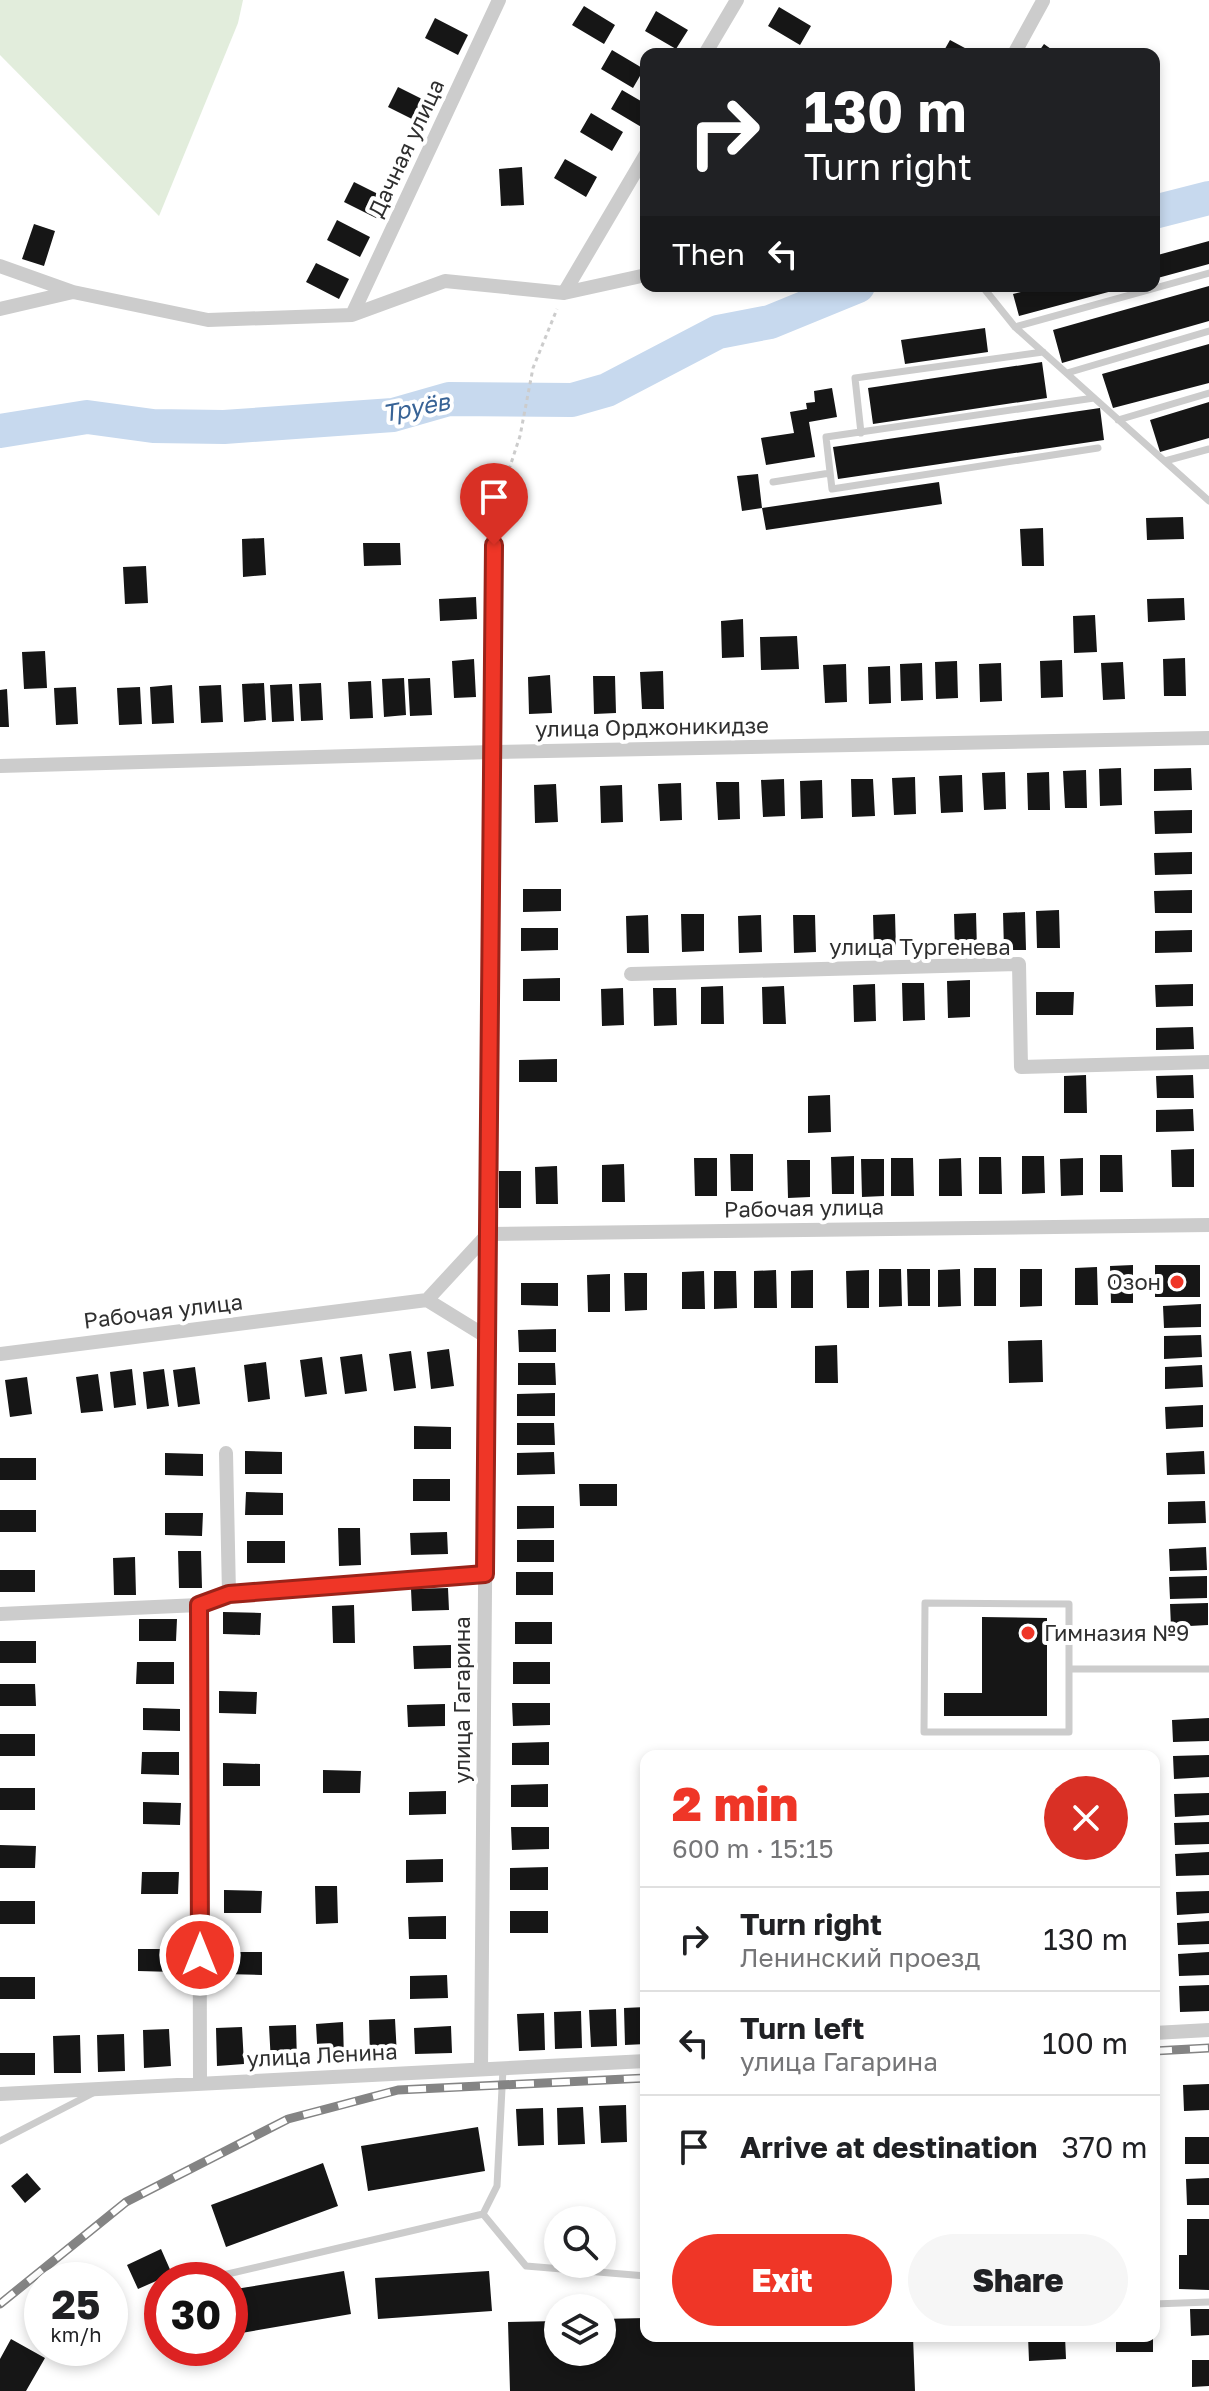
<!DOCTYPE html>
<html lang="en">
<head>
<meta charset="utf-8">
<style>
	body { margin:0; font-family:"Golos Text",sans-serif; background:#f6f6f6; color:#202124; height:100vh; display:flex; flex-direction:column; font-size:30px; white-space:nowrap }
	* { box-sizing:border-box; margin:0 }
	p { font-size:26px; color:#757577 }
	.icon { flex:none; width:44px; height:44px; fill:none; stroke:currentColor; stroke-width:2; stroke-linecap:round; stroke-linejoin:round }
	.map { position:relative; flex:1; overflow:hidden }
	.sheet { position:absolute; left:640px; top:1750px; width:520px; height:592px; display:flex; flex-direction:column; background:#fff; border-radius:16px; box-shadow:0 4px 12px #0003 }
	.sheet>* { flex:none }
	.hud { position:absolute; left:640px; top:48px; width:520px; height:244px; border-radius:16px; box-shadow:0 4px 12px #0003; background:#202124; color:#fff; overflow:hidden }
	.buttons { position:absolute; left:544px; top:2206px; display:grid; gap:16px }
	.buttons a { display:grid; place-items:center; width:72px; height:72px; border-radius:50%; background:#fff; box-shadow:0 4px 12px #0003; font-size:40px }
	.speed { position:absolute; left:24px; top:2262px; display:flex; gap:16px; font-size:40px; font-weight:700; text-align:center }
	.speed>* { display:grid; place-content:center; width:104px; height:104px; border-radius:50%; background:#fff; box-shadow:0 4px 12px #0003; line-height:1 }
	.speed small { font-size:20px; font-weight:400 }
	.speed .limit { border:12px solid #d22; background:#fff; color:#111 }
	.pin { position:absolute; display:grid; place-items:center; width:68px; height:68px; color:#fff; margin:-82px -34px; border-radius:50% 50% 50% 0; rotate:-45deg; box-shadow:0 0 8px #0007 }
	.pin .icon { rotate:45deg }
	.me { position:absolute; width:88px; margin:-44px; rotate:0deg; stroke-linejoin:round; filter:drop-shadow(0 0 6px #0008) }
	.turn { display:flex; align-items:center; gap:28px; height:168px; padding:0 32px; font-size:36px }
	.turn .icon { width:104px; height:104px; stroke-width:2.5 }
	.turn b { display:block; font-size:56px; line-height:68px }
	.then { display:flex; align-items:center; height:76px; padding:0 32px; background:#0003; gap:16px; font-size:30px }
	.round { display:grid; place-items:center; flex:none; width:84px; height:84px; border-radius:42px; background:#f6f6f6 }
	.overview { display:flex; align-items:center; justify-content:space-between; height:136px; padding:0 32px }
	h1 { font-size:48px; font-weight:800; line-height:60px; color:#ef3627 }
	.button { display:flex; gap:16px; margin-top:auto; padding:16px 32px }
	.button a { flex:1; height:92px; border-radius:48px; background:#ef3627; color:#fff; font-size:32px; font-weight:800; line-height:92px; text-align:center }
	.button a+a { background:#f6f6f6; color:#202124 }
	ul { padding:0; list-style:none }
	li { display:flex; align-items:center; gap:24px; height:104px; padding:0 32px; border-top:2px solid #e0e0e0 }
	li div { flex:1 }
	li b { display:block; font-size:30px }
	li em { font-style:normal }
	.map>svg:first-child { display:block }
</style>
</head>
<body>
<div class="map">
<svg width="1209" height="2391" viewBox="0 0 1209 2391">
	<rect width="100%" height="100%" fill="#fff"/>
	<path fill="#e2eddc" d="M0,0H243L238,23L159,216L0,55Z"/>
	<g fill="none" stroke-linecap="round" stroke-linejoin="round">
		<path stroke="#c7d9ee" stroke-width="34" d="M1154,212L1209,198
			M0,431L87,417L153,426L224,427L393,415L449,399L572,400L607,390L718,332L770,322L858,286"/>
	</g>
	<path fill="#161616" d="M584,6L615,25L604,44L572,25Z
		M779,7L811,26L800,45L768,26Z
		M656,11L688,30L676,49L645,31Z
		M435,18L468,35L458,55L425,38Z
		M950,40L976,54H942Z
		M1044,44L1058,54H1037Z
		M612,50L644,69L633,88L601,69Z
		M398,87L432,104L422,124L388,107Z
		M622,90L646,104V122L643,128L611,109Z
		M591,113L623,132L612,151L580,132Z
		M565,159L597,177L586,197L554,178Z
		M522,167L524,205L501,206L499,169Z
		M354,182L388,199L378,219L344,202Z
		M337,220L370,237L360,257L327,240Z
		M34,224L55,231L44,266L22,259Z
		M1209,241V264L1154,279V256Z
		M316,263L349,279L339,299L306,282Z
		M1044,286H1127V287L1019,316L1013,294Z
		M1209,286V321L1062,363L1053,330Z
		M985,328L988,352L905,364L901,340Z
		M1209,344V383L1113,408L1102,374Z
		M1042,362L1047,398L873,424L868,388Z
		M832,388L837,417L809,422L815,457L766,465L761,438L794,433L790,412L807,409L806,403L815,402L814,391Z
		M1209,402V438L1160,452L1150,420Z
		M1100,408L1104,440L838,479L833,447Z
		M758,474L762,508L742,511L737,476Z
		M939,482L942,504L766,530L762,508Z
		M1183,517L1184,539L1147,540L1146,518Z
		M1043,528L1044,566H1022L1020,529Z
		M264,538L266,575L243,577L242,539Z
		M363,543H400L401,565L364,566Z
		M146,566L148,603L125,604L123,567Z
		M476,597L477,619L440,621L439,599Z
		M1184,598L1185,620L1148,622L1147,599Z
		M1095,615L1097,652L1074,653L1073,616Z
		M743,619L744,657L722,658L721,621Z
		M797,636L799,669L761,670L760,637Z
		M45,651L47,688L24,689L22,652Z
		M1185,658L1186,696H1164L1163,659Z
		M474,659L476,697L454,698L452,661Z
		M1062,660L1063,697L1041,698L1040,661Z
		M957,661L958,698L936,699L935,662Z
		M1123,662L1125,699L1103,700L1101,663Z
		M922,663L923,700L901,701L900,664Z
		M1001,663L1002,701L980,702L979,664Z
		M846,664L847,702L825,703L823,665Z
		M890,666L891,703L869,704L868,667Z
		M663,671L664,709H642L640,672Z
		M550,675L552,713L529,714L528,677Z
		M593,676H615L616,713L594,714Z
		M404,678L406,715L384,717L382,679Z
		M430,678L432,715L410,716L408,679Z
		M371,681L373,718L350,719L348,682Z
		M264,683L266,720L244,722L242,684Z
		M321,683L323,720L301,721L299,684Z
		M292,684L294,721L272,722L270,685Z
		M172,685L174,723L152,724L150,687Z
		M221,685L223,722L201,723L199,686Z
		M76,687L78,724L56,725L54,688Z
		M140,687L142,724L119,725L117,688Z
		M7,689L9,727H0V690Z
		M1121,768L1122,805L1100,806L1099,769Z
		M1191,768L1192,790L1154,791V769Z
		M1086,770L1087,808H1065L1063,771Z
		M1005,772L1006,809L984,810L982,773Z
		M1049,772L1050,810H1028L1027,773Z
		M962,775L963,812L941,813L939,776Z
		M915,777L916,814L894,815L892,778Z
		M784,779L785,816L763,817L761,780Z
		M851,779H873L875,816L852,817Z
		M822,780L823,818L801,819L800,781Z
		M716,782H739L740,819L718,820Z
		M681,783L682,820L660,821L658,784Z
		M556,784L558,822L535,823L534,785Z
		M622,785L623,822L601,823L600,786Z
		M1192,810V833L1155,834L1154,811Z
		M1192,852V874L1155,875L1154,853Z
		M523,889H561V911L523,912Z
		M1192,890V913H1155L1154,891Z
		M1059,910L1060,948H1037L1036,911Z
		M1025,912L1026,950H1004L1003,913Z
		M976,913L977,950L955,951L954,914Z
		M681,914H704V951L682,952Z
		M895,914L896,951L874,952L873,915Z
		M648,915L649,953H627L626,916Z
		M761,915L762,952L739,953L738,916Z
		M793,915H815L816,952L794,953Z
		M521,928H558V950L521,951Z
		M1192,930V952L1155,953V931Z
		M560,978V1001H523V979Z
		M970,980V1017L948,1018L947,981Z
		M902,983H924L925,1020L903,1021Z
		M875,984L876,1021L854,1022L853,985Z
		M1193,984V1006L1156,1007L1155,985Z
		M723,986L724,1024H701V987Z
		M784,986L786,1024H763L762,987Z
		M623,988L624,1025L602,1026L601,989Z
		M653,988H676L677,1025L654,1026Z
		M1036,992H1074L1073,1015H1036Z
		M1193,1027L1194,1049L1156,1050V1028Z
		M557,1059V1082H519V1060Z
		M1086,1075L1087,1113H1064V1076Z
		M1193,1075L1194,1098H1157L1156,1076Z
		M830,1095L831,1132L808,1133V1096Z
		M1193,1109L1194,1131L1156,1132V1110Z
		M1194,1149V1187H1172L1171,1150Z
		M730,1154H753V1191H731Z
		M1100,1155H1122L1123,1192H1100Z
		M854,1156V1194H832L831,1157Z
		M1022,1156H1044L1045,1193L1022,1194Z
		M979,1157H1001L1002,1194H979Z
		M694,1158H717V1196H695Z
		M891,1158H913L914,1196H891Z
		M961,1158L962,1196H939V1159Z
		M1083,1158V1195L1061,1196L1060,1159Z
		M861,1159H884V1196L862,1197Z
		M787,1160H810V1197L788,1198Z
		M624,1164L625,1202H602V1165Z
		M557,1166L558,1204H536L535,1167Z
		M499,1171H521V1208H499Z
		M1133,1265V1303H1111L1110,1266Z
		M1155,1265H1200V1297H1155Z
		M1097,1267L1098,1305H1075V1268Z
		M974,1268H996V1306H974Z
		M879,1269H901L902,1306L879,1307Z
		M907,1269H930V1306H908Z
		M960,1269L961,1306L938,1307V1270Z
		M1020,1269H1042V1306L1020,1307Z
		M776,1270L777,1308H754V1271Z
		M813,1270V1308H791V1271Z
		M869,1270V1308H847L846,1271Z
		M704,1271L705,1309H682V1272Z
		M714,1271H736L737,1308L714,1309Z
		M624,1273H647V1310L625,1311Z
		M610,1274V1312H588L587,1275Z
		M521,1283H558V1306L521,1305Z
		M1201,1304V1327L1164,1328L1163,1306Z
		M556,1329V1352H519L518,1330Z
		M1201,1335L1202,1357L1164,1359V1336Z
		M1042,1340L1043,1382L1009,1383L1008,1341Z
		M837,1345L838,1383H815V1346Z
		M449,1349L454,1386L431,1389L427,1352Z
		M411,1351L416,1388L394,1391L389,1354Z
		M362,1354L367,1391L345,1394L340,1357Z
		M322,1357L327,1394L305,1397L300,1360Z
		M266,1362L270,1399L248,1402L244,1365Z
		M518,1363H555L556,1385H518Z
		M1202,1365L1203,1387L1165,1389V1367Z
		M195,1367L200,1404L178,1407L173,1370Z
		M132,1369L136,1405L114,1408L110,1372Z
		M164,1369L169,1406L147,1409L143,1372Z
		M98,1374L103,1411L81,1413L76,1377Z
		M27,1377L32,1414L10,1417L5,1380Z
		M555,1393V1416H517V1394Z
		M1203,1405V1427L1166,1429L1165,1407Z
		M517,1423H554L555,1445H517Z
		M414,1426L451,1427V1449H414Z
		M245,1451L282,1452V1474H245Z
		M1204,1451L1205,1474L1167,1475L1166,1453Z
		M554,1452L555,1474L517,1475V1453Z
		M165,1453L203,1454V1476L165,1475Z
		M0,1458H36V1480H0Z
		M413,1479H450V1501H413Z
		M579,1484H617V1506H580Z
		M246,1492L283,1493V1515H245Z
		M1205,1501L1206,1523L1168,1524V1502Z
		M517,1506H554V1528L517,1529Z
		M0,1510H36V1532H0Z
		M165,1513H203L202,1536L165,1535Z
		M338,1528H360L361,1565L339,1566Z
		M447,1532L448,1554L411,1555L410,1533Z
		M517,1540H554V1562H517Z
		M247,1541H285V1563H247Z
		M1206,1547L1207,1570L1170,1571L1169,1549Z
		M178,1551H201L202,1588H179Z
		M135,1557L136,1595H114L113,1558Z
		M0,1570H35V1592H0Z
		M516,1572H553V1595H516Z
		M1207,1576V1598L1170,1599L1169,1577Z
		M448,1588L449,1610L412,1611L411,1589Z
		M1208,1603V1625L1171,1627L1170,1604Z
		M354,1605L355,1643H333L332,1606Z
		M223,1612L261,1613L260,1635L223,1634Z
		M982,1617L1047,1618V1716H944V1693H982Z
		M139,1619H177L176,1641H139Z
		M515,1622H552V1644H515Z
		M0,1641H36V1663H0Z
		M451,1645V1668L414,1669L413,1646Z
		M137,1662H174V1684H136Z
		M513,1662H550V1684H513Z
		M0,1684H35L36,1706H0Z
		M219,1691L257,1692L256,1714L219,1713Z
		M512,1703H550V1725L513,1726Z
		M445,1704V1726L408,1727L407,1705Z
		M143,1708L180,1709V1731L143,1730Z
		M1209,1718V1741L1173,1742L1172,1720Z
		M0,1734H35V1756H0Z
		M549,1742V1765H512V1743Z
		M142,1752H179V1775L141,1774Z
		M1209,1755V1777L1174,1779L1173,1756Z
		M223,1763L260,1764V1786H223Z
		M323,1770L361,1771L360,1793H323Z
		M548,1784V1807H511V1785Z
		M0,1788H35V1810H0Z
		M446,1791V1814L409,1815V1792Z
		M1209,1793V1815L1175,1817L1174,1794Z
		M143,1802L181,1803L180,1825L143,1824Z
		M1209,1822V1844L1175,1845L1174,1823Z
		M511,1827H549V1849L512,1850Z
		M0,1845L36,1846L35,1868H0Z
		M1209,1852V1875L1176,1876L1175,1854Z
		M443,1859V1882L406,1883V1860Z
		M548,1867V1890H510V1868Z
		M142,1872H179L178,1894H141Z
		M315,1886H337L338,1923L316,1924Z
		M224,1890L262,1891L261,1913H224Z
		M1209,1891V1913L1177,1915L1176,1892Z
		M0,1901H35V1924H0Z
		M510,1911H548V1933H510Z
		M446,1916V1939H409L408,1917Z
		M1209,1921V1944L1178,1945L1177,1923Z
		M138,1949H175V1972L138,1971Z
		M225,1952H262V1975L224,1974Z
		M1209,1952V1975L1179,1976L1178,1954Z
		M447,1975L448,1998L410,1999V1976Z
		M0,1977H35V1999H0Z
		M1209,1985V2011L1180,2012L1179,1986Z
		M646,2007V2044L625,2045L624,2008Z
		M616,2009L617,2046L591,2047L589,2010Z
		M581,2011L582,2048L555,2049L554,2012Z
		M544,2013L545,2050L519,2051L517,2014Z
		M395,2019L397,2056L370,2057L369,2020Z
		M343,2022L344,2060L318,2061L316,2024Z
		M296,2025L297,2062L271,2063L269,2026Z
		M451,2026L452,2053L415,2054L414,2028Z
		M242,2027L244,2064L217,2066L216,2028Z
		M169,2029L171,2066L144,2068L143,2030Z
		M124,2034L125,2071L98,2072L97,2035Z
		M80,2035L81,2073H54L53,2036Z
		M0,2053H35V2075H0Z
		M1209,2084V2110L1184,2111L1183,2085Z
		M646,2103V2141H643L642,2104Z
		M626,2105L627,2142L601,2143L599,2106Z
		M583,2107L585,2144L558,2145L557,2108Z
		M543,2108L544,2145L518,2146L516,2109Z
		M478,2127L485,2171L368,2191L361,2146Z
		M1185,2137H1209V2164H1185Z
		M323,2163L338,2206L226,2247L211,2205Z
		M27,2173L41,2189L25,2203L11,2186Z
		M1209,2178V2205H1187L1186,2179Z
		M1187,2219H1209V2290L1179,2289V2255H1187Z
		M161,2249L172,2274L138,2289L127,2265Z
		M344,2271L351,2314L230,2335V2290Z
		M489,2271L492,2311L378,2319L375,2278Z
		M1190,2309H1209V2335L1191,2336Z
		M646,2318V2336H913L915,2391H510L508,2322L558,2321V2352H602V2319Z
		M1028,2336H1065L1066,2359L1029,2361Z
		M1116,2336H1153V2352H1116Z
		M11,2339L45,2358L26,2391H0V2359Z
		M1192,2360H1209V2386L1192,2387Z"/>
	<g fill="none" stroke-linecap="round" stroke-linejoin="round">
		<path stroke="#ccc" stroke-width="3" stroke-dasharray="4 4" stroke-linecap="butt" d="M499,500L520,436L533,368L557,309"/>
		<path stroke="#ccc" stroke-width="7" d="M982,286L1015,327L1209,501
			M1015,327L1209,273
			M1067,373L1209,331
			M1094,398L826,437L832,489L1098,448
			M1118,420L1209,393
			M861,433L855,378L1043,352
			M1165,461L1209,449
			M773,482L830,473
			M925,1603L1069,1604V1732H924Z
			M1069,1669H1209
			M0,2141L95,2092
			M483,2214L526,2266L646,2276
			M219,2276L483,2214L497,2186L503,2069
			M1154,2304L1209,2302"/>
		<path stroke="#ccc" stroke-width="14" d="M705,54L737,0
			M1014,54L1043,1
			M0,266L73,292L208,320L352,315L445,281L564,293L646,275
			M564,293L646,154
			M0,309L73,292
			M352,315L499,0
			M0,766L492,752L1209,738
			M631,974L1019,964L1021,1067L1209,1062
			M427,1300L487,1337
			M0,1354L427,1300L488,1234L1209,1225
			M226,1453L229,1594
			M199,1605L200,2082
			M0,1614L199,1605L229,1594L485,1574
			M1154,2033L1209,2030
			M481,2069L494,516
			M0,2094L646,2061"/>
		<g stroke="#848484" stroke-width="9">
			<path id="rail" d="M1154,2051L1209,2048
				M0,2304L126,2202L288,2119L398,2090L646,2078"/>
		</g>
		<use href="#rail" stroke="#fff" stroke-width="6" stroke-dasharray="18" stroke-linecap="butt"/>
	</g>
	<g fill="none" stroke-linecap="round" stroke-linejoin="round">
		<g stroke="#9b2319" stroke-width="20">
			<path id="route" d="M200,1955L199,1605L229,1594L485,1574L494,545"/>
		</g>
		<use href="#route" stroke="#ef3627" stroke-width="14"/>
	</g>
	<g fill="#ef3627" stroke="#fff" stroke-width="3">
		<circle cx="1177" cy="1282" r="8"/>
		<circle cx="1028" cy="1633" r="8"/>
	</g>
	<g text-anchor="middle" stroke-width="8" stroke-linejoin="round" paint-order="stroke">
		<g font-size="22" fill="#2f2f2f" stroke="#fff">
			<text transform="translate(406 148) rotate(-65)" y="8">Дачная улица</text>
			<text transform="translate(652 727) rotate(-1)" y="8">улица Орджоникидзе</text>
			<text x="920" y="955">улица Тургенева</text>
			<text transform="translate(804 1208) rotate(-1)" y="8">Рабочая улица</text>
			<text transform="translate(163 1311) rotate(-7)" y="8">Рабочая улица</text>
			<text transform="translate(462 1700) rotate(-90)" y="8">улица Гагарина</text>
			<text transform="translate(322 2055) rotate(-3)" y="8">улица Ленина</text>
		</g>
		<g font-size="22" fill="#2f2f2f" stroke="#fff" text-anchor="end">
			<text x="1161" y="1290">Озон</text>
			<text x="1044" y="1641" text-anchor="start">Гимназия №9</text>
		</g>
		<g font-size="24" font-style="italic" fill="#386396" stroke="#fff">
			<text transform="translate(416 408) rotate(-11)" y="8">Труёв</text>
		</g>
	</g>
</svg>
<div class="buttons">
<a><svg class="icon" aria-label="search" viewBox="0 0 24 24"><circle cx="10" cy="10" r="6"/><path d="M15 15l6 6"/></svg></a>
<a><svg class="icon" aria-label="layers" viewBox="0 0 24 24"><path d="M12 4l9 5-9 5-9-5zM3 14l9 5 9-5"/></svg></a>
</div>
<div class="speed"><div>25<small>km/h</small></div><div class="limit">30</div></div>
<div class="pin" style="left:494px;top:545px;background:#d93025"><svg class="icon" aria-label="arrive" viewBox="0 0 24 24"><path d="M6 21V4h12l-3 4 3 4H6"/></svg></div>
<svg class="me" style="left:200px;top:1955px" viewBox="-20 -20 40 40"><circle r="17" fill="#ef3627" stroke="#fff" stroke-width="3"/><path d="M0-11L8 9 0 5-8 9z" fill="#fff"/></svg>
<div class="hud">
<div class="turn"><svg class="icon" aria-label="right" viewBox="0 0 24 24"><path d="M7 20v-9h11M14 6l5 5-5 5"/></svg><div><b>130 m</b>Turn right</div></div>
<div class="then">Then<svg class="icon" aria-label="left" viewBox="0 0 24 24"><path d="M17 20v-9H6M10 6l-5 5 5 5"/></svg></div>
</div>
<section class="sheet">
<div class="overview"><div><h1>2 min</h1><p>600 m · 15:15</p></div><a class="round" style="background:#d93025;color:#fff"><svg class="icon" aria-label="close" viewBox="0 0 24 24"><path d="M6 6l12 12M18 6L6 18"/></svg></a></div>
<ul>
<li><svg class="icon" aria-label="right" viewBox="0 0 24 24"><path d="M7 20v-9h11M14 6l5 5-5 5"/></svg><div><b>Turn right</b><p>Ленинский проезд</p></div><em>130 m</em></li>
<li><svg class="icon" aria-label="left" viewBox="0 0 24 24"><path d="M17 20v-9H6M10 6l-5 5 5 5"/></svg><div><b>Turn left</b><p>улица Гагарина</p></div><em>100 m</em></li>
<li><svg class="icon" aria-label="arrive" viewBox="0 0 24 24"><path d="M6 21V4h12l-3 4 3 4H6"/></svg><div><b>Arrive at destination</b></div><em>370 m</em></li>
</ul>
<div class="button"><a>Exit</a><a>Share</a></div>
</section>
</div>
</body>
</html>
